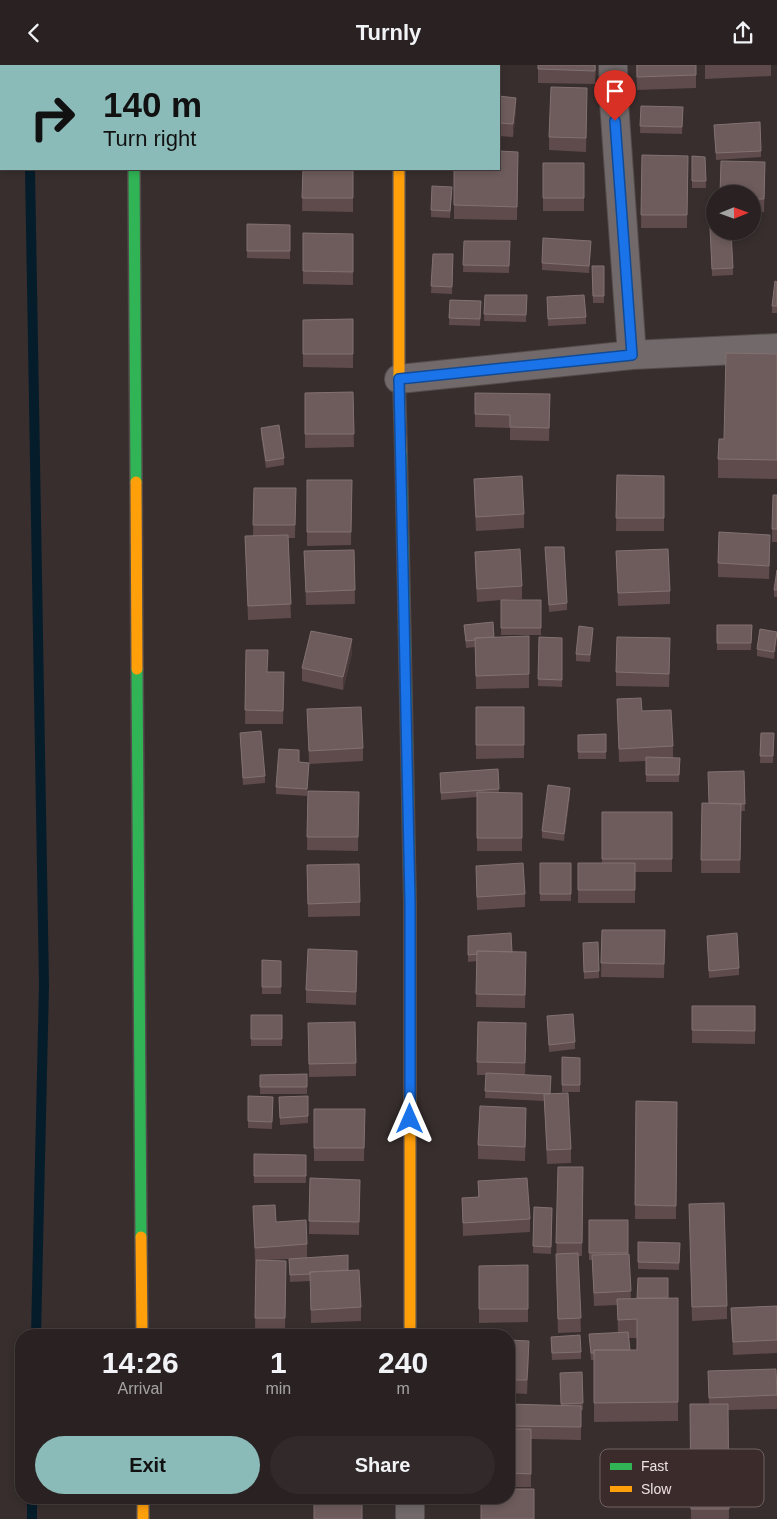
<!DOCTYPE html>
<html lang="en">
<head>
<meta charset="utf-8">
<style>
	body { margin:0; font-family:Arial,sans-serif; background:#322a2a; color:#f1f3f6; height:100vh; display:flex; flex-direction:column; font-size:19px; white-space:nowrap }
	* { box-sizing:border-box; margin:0 }
	p { font-size:16px; color:#a5a4a5 }
	.icon { flex:none; width:28px; height:28px; fill:none; stroke:currentColor; stroke-width:2; stroke-linecap:round; stroke-linejoin:round }
	.map { position:relative; flex:1; overflow:hidden }
	.side { position:absolute; left:15px; top:1264px; width:500px; height:175px; display:flex; flex-direction:column; background:#2a2222; border-radius:20px; box-shadow:0 2px 8px #0003,0 0 0 1px #463f40 }
	.side>* { flex:none }
	.guide { position:absolute; left:0px; top:0px; width:500px; height:105px; box-shadow:0 2px 8px #0003,0 0 0 1px #463f40; background:#8bbbb9; color:#111; overflow:hidden }
	.needle { width:32px; rotate:89deg }
	.buttons { position:absolute; left:706px; top:120px; display:grid; gap:10px }
	.buttons a { display:grid; place-items:center; width:55px; height:55px; border-radius:50%; background:#2a2222; box-shadow:0 2px 8px #0003,0 0 0 1px #463f40; font-size:25px }
	.pin { position:absolute; display:grid; place-items:center; width:42px; height:42px; color:#fff; margin:-51px -21px; border-radius:50% 50% 50% 0; rotate:-45deg; box-shadow:0 0 5px #0007 }
	.pin .icon { rotate:45deg }
	.me { position:absolute; width:55px; margin:-28px; rotate:0deg; stroke-linejoin:round; filter:drop-shadow(0 0 4px #0008) }
	.turn { display:flex; align-items:center; gap:18px; height:105px; padding:0 20px; font-size:22px }
	.turn .icon { width:65px; height:65px; stroke-width:2.5 }
	.turn b { display:block; font-size:35px; line-height:42px }
	.eta { display:flex; justify-content:space-evenly; align-items:center; height:85px; text-align:center }
	.eta b { font-size:30px; font-weight:600; line-height:35px }
	.primary-button { display:flex; gap:10px; margin-top:auto; padding:10px 20px }
	.primary-button a { flex:1; height:58px; border-radius:30px; background:#8bbbb9; color:#111; font-size:20px; font-weight:600; line-height:58px; text-align:center }
	.primary-button a+a { background:#322a2a; color:#f1f3f6 }
	header { display:flex; justify-content:space-between; align-items:center; height:65px; padding:0 20px; background:#2a2222; font-size:22px; font-weight:600 }
	.map>svg:first-child { display:block }
</style>
</head>
<body>
<header><svg class="icon" aria-label="back" viewBox="0 0 24 24"><path d="M15 5l-7 7 7 7"/></svg>Turnly<svg class="icon" aria-label="share" viewBox="0 0 24 24"><path d="M12 15V3M7 8l5-5 5 5M5 13v7h14v-7"/></svg></header>
<div class="map">
<svg width="777" height="1454" viewBox="0 0 777 1454">
	<rect width="100%" height="100%" fill="#382e2e"/>
	<g fill="none" stroke-linecap="round" stroke-linejoin="round">
		<path stroke="#051d2a" stroke-width="10" d="M28,0V1
			M30,104L44,920L36,1270
			M32,1454V1432"/>
		<g stroke="#544c4c" stroke-width="30">
			<path id="street" d="M613,0L614,37L632,290
				M399,1V0
				M399,314L632,290L777,283
				M410,1454V1432"/>
		</g>
		<g stroke="#544c4c" stroke-width="14">
			<path id="fast" d="M133,0V1
				M134,104L136,417
				M401,387L410,838V986
				M137,604L141,1172"/>
		</g>
		<g stroke="#544c4c" stroke-width="14">
			<path id="slow" d="M399,104V314L401,387
				M136,417L137,604
				M410,986V1270
				M141,1172L142,1270
				M143,1432V1454"/>
		</g>
		<use href="#street" stroke="#726a6a" stroke-width="28"/>
		<use href="#fast" stroke="#30b455" stroke-width="11"/>
		<use href="#slow" stroke="#ff9f0a" stroke-width="11"/>
	</g>
	<path fill="#5f4b4c" fill-rule="evenodd" d="M596,0L595,19L538,18V4Z
		M636,0H696V23L637,25Z
		M705,0H771V11L705,14Z
		M499,31L516,46L513,72L499,71Z
		M587,36L586,87L549,85V72Z
		M641,41L683,42L682,69L640,68Z
		M714,60L761,86V92L716,95Z
		M518,87L517,155L454,154V104Z
		M642,90L688,91L687,163H641Z
		M692,91L705,92L706,123H692Z
		M543,98H584V146H543Z
		M303,104H353V147L302,146Z
		M765,110L764,147H752V129Z
		M452,129L450,153L431,152V145Z
		M247,159L290,160V194L247,193Z
		M710,163L733,203V210L712,211Z
		M303,168L353,169V220L303,219Z
		M464,176H510L509,208L463,207Z
		M591,183L589,208L542,205V198Z
		M433,189H453L452,229L431,228Z
		M592,201H604V238H593Z
		M777,217V248H772V241Z
		M485,230H527L526,257L484,256Z
		M547,232L586,252V259L548,261Z
		M450,235L481,236L480,261L449,260Z
		M353,254V303L303,302V255Z
		M777,289V414L718,413V394Z
		M353,327L354,382L305,383V328Z
		M475,328L550,343L549,376L510,375V363L475,362Z
		M261,363L284,393V400L266,403L261,370Z
		M617,410L664,411V466H616Z
		M474,414L524,449V463L476,466L474,428Z
		M307,415H352L351,480L307,481Z
		M254,423H296L295,473H288L291,553L248,555L245,471H253Z
		M777,430V477H772V464Z
		M545,482L567,538V545L549,547Z
		M770,483L769,514L718,512V498Z
		M354,485L355,539L306,540L304,486Z
		M616,486L670,526V539L618,541Z
		M475,487L522,521V534L503,535H541V570H501V535L477,537L475,500Z
		M777,505V532H774V525Z
		M464,560L494,572L529,571V623L476,624L475,582L466,583Z
		M717,560H752L751,585H717Z
		M777,567V577L774,594L757,591V584Z
		M593,570L590,597L576,596V589Z
		M539,572L562,573V622L538,621Z
		M246,585L268,607H284L283,659H245Z
		M670,587L669,622L616,621V607Z
		M352,588L343,625L302,616V603Z
		M617,634L642,646L673,681V693H680L679,717H646V696L619,697Z
		M476,642H524V693L476,694Z
		M307,644L363,683V696L309,699L307,731L276,729V722L299,697L309,698Z
		M240,668L265,711V718L243,720Z
		M761,668H774L773,698H760Z
		M606,669V694H578V670Z
		M498,704L499,728H522V786H477V732L441,735L440,708Z
		M744,706L745,746H741L740,808H701L702,738H709Z
		M308,726L359,727L358,786L307,785Z
		M570,730L564,776L542,773V766Z
		M602,747H672V807H635V838H578V798H602Z
		M540,798H571V836H540Z
		M307,800L360,837V851L308,852Z
		M476,801L525,829V842L477,845Z
		M602,865H665L664,913L601,912Z
		M468,871L512,887H526L525,943L476,942L477,896L468,897Z
		M707,871L739,903V910L709,913Z
		M583,878L599,906V913L584,914Z
		M262,895L281,896V929H262Z
		M357,899L356,940L306,938V925Z
		M692,941L755,966V979L692,978Z
		M251,950H282V981H251Z
		M547,951L575,977V984L549,987Z
		M308,958L356,998V1011L309,1012Z
		M526,972L525,1010L550,1029L571,1084V1098L547,1099L544,1036L485,1033L486,1010H477V997Z
		M562,992L580,993V1027H562Z
		M307,1009V1029H260V1010Z
		M248,1031L273,1032L272,1064L248,1063Z
		M308,1031V1058L280,1060L279,1032Z
		M636,1036L677,1037L676,1154H635Z
		M314,1044H365L364,1096H314Z
		M526,1056L525,1096L478,1094V1080Z
		M254,1089L306,1090V1118H254Z
		M558,1102H583L582,1191H578L581,1267L558,1268L556,1202Z
		M310,1113L360,1115L359,1170L309,1169Z
		M478,1116L530,1154V1167L463,1171L462,1133L478,1132Z
		M689,1139L727,1241V1254L692,1256Z
		M253,1141L276,1157L307,1179V1192L348,1205L361,1242V1256L311,1258L310,1216L290,1217L289,1194L267,1195L286,1196L285,1267L255,1266L256,1196H255Z
		M534,1142L552,1143L551,1189L533,1188Z
		M589,1155L628,1189L631,1233H678V1356L594,1357V1295H591L589,1269L618,1268L617,1240L594,1241L592,1195H589ZM629,1273H637V1285H630Z
		M638,1177L680,1178L679,1205L638,1204Z
		M528,1200V1257L479,1258V1201Z
		M777,1241V1288L733,1290L731,1243Z
		M509,1275L529,1290L527,1329L509,1328Z
		M551,1279L581,1287V1294L552,1295Z
		M708,1306L777,1324V1344L728,1345L729,1454H691L690,1339H709Z
		M582,1307L583,1345H581V1375L531,1374V1422H509V1339L561,1341L560,1308Z
		M659,1400L687,1417V1424L661,1426Z"/>
	<path fill="#493939" d="M516,33V46L513,72V59Z
		M593,563V570L590,597V590Z
		M777,570V577L774,594V587Z
		M670,573V587L669,622V609Z
		M352,574V588L343,625V612Z
		M570,723V730L564,776V769Z
		M526,958V972L525,1011V998Z
		M526,1043V1056L525,1096V1082Z
		M529,1276V1290L527,1329V1315Z"/>
	<path fill="#6e5c5c" stroke="#827171" d="M252,0H263L273,1H252Z
		M538,0H595V6L538,4Z
		M637,0H696V10L637,12Z
		M551,22L587,23L586,73L549,72Z
		M499,31L516,33L513,59L499,58Z
		M641,41L683,42L682,62L640,61Z
		M760,57L761,86L716,88L714,60Z
		M499,86L518,87L517,142L454,140V104H499Z
		M642,90L688,91L687,150H641Z
		M692,91L705,92L706,116H692Z
		M721,96L765,97L764,134H752V129H720Z
		M543,98H584V133H543Z
		M303,104H353V133H302Z
		M432,121L452,122L450,146L431,145Z
		M247,159L290,160V186H247Z
		M710,163H715V166H731L733,203L712,204Z
		M303,168L353,169V207L303,206Z
		M543,173L591,176L589,201L542,198Z
		M464,176H510L509,201L463,200Z
		M433,189H453L452,222L431,221Z
		M592,201H604V231H593Z
		M775,216L777,217V241H772Z
		M485,230H527L526,250L484,249Z
		M584,230L586,252L548,254L547,232Z
		M450,235L481,236L480,254L449,253Z
		M353,254V289H303V255Z
		M726,288L777,289V395L718,394L719,374H724Z
		M353,327L354,369H305V328Z
		M475,328L550,329L549,363L510,362V350L475,349Z
		M279,360L284,393L266,396L261,363Z
		M617,410L664,411V453H616Z
		M522,411L524,449L476,452L474,414Z
		M307,415H352L351,467H307Z
		M254,423H296L295,460H253Z
		M773,430H777V464H772Z
		M719,467L770,470L769,501L718,498Z
		M288,470L291,539L248,541L245,471Z
		M545,482H564L567,538L549,540Z
		M520,484L522,521L477,524L475,487Z
		M668,484L670,526L618,528L616,486Z
		M354,485L355,525L306,527L304,486Z
		M777,505V525H774Z
		M501,535H541V563H501Z
		M493,557L494,572L475,573V575L466,576L464,560Z
		M717,560H752L751,578H717Z
		M579,561L593,563L590,590L576,589Z
		M760,564L777,567L774,587L757,584Z
		M311,566L352,574L343,612L302,603Z
		M529,571V609L476,611L475,573Z
		M539,572L562,573V615L538,614Z
		M617,572L670,573L669,609L616,607Z
		M246,585H268L267,607H284L283,646L245,645Z
		M641,633L642,646L671,645L673,681L619,684L617,634Z
		M361,642L363,683L309,686L307,644Z
		M476,642H524V680H476Z
		M261,666L265,711L243,713L240,668Z
		M761,668H774L773,691H760Z
		M606,669V687H578V670Z
		M279,684L299,685V697L309,698L307,724L276,722Z
		M646,692L680,693L679,710H646Z
		M498,704L499,724L441,728L440,708Z
		M744,706L745,739L709,738L708,707Z
		M548,720L570,723L564,769L542,766Z
		M308,726L359,727L358,772H307Z
		M477,727L522,728V773H477Z
		M702,738L741,739L740,795H701Z
		M602,747H672V794H602Z
		M523,798L525,829L477,832L476,801Z
		M540,798H571V829H540Z
		M578,798H635V825H578Z
		M359,799L360,837L308,839L307,800Z
		M602,865H665L664,899L601,898Z
		M511,868L512,887L477,886V889L468,890V871Z
		M737,868L739,903L709,906L707,871Z
		M598,877L599,906L584,907L583,878Z
		M308,884L357,886L356,927L306,925Z
		M477,886L526,887L525,930L476,929Z
		M262,895L281,896V922H262Z
		M692,941H755V966L692,965Z
		M573,949L575,977L549,980L547,951Z
		M251,950H282V974H251Z
		M355,957L356,998L309,999L308,958Z
		M478,957L526,958L525,998L477,997Z
		M562,992L580,993V1020H562Z
		M486,1008L551,1011L550,1029L485,1026Z
		M307,1009V1022H260V1010Z
		M568,1028L571,1084L547,1085L544,1029Z
		M248,1031L273,1032L272,1057L248,1056Z
		M308,1031V1051L280,1053L279,1032Z
		M636,1036L677,1037L676,1141L635,1140Z
		M480,1041L526,1043L525,1082L478,1080Z
		M314,1044H365L364,1083H314Z
		M254,1089L306,1090V1111H254Z
		M558,1102H583L582,1178H556Z
		M310,1113L360,1115L359,1157L309,1156Z
		M527,1113L530,1154L463,1158L462,1133L479,1132L478,1116Z
		M724,1138L727,1241L692,1242L689,1139Z
		M275,1140L276,1157L306,1155L307,1179L255,1183L253,1141Z
		M534,1142L552,1143L551,1182L533,1181Z
		M589,1155H628V1188H589Z
		M638,1177L680,1178L679,1198L638,1197Z
		M578,1188L581,1253L558,1254L556,1189Z
		M629,1189L631,1226L594,1228L592,1190Z
		M348,1190V1205L310,1207V1209L290,1210L289,1194Z
		M256,1195L286,1196L285,1253H255Z
		M528,1200V1244H479V1201Z
		M359,1205L361,1242L311,1245L310,1207Z
		M638,1213H668V1233H637Z
		M678,1233V1337L594,1338V1285H637V1254L618,1255L617,1234Z
		M777,1241V1275L733,1277L731,1243Z
		M628,1267L630,1285H594V1288H591L589,1269Z
		M580,1270L581,1287L552,1288L551,1272Z
		M509,1275L529,1276L527,1315H509Z
		M776,1304L777,1330L709,1333L708,1306Z
		M582,1307L583,1338L561,1339L560,1308Z
		M509,1339L581,1341V1362L509,1361Z
		M690,1339H728L729,1444H691Z
		M509,1364H531V1409L509,1408Z
		M509,1424H534V1454H481V1432H509Z
		M362,1435V1454H314V1437Z"/>
	<g fill="none" stroke-linecap="round" stroke-linejoin="round">
		<g stroke="#114b97" stroke-width="12">
			<path id="route" d="M410,1054V838L399,314L632,290L615,56"/>
		</g>
		<use href="#route" stroke="#1a73e8" stroke-width="9"/>
	</g>
	<rect x="600" y="1384" width="164" height="58" rx="8" fill="#3b2b2b" stroke="#706262" stroke-width="1"/>
	<rect x="610" y="1398" width="22" height="7" fill="#30b455"/>
	<rect x="610" y="1421" width="22" height="6" fill="#ff9f0a"/>
	<g font-size="14" fill="#ede2e2">
		<text x="641" y="1406">Fast</text>
		<text x="641" y="1429">Slow</text>
	</g>
</svg>
<div class="buttons">
<a><svg class="needle" viewBox="-14 -14 28 28"><path d="M0-13l5 13h-10z" fill="#e53935"/><path d="M0 13l5-13h-10z" fill="#a5a4a5"/></svg></a>
</div>
<div class="pin" style="left:615px;top:56px;background:#d93025"><svg class="icon" aria-label="arrive" viewBox="0 0 24 24"><path d="M6 21V4h12l-3 4 3 4H6"/></svg></div>
<svg class="me" style="left:410px;top:1054px" viewBox="-20 -20 40 40"><path d="M0-17L14 15 0 8-14 15z" fill="#1a73e8" stroke="#fff" stroke-width="4"/></svg>
<div class="guide">
<div class="turn"><svg class="icon" aria-label="right" viewBox="0 0 24 24"><path d="M7 20v-9h11M14 6l5 5-5 5"/></svg><div><b>140 m</b>Turn right</div></div>
</div>
<section class="side">
<div class="eta">
<div><b>14:26</b><p>Arrival</p></div>
<div><b>1</b><p>min</p></div>
<div><b>240</b><p>m</p></div>
</div>
<div class="primary-button"><a>Exit</a><a>Share</a></div>
</section>
</div>
</body>
</html>
